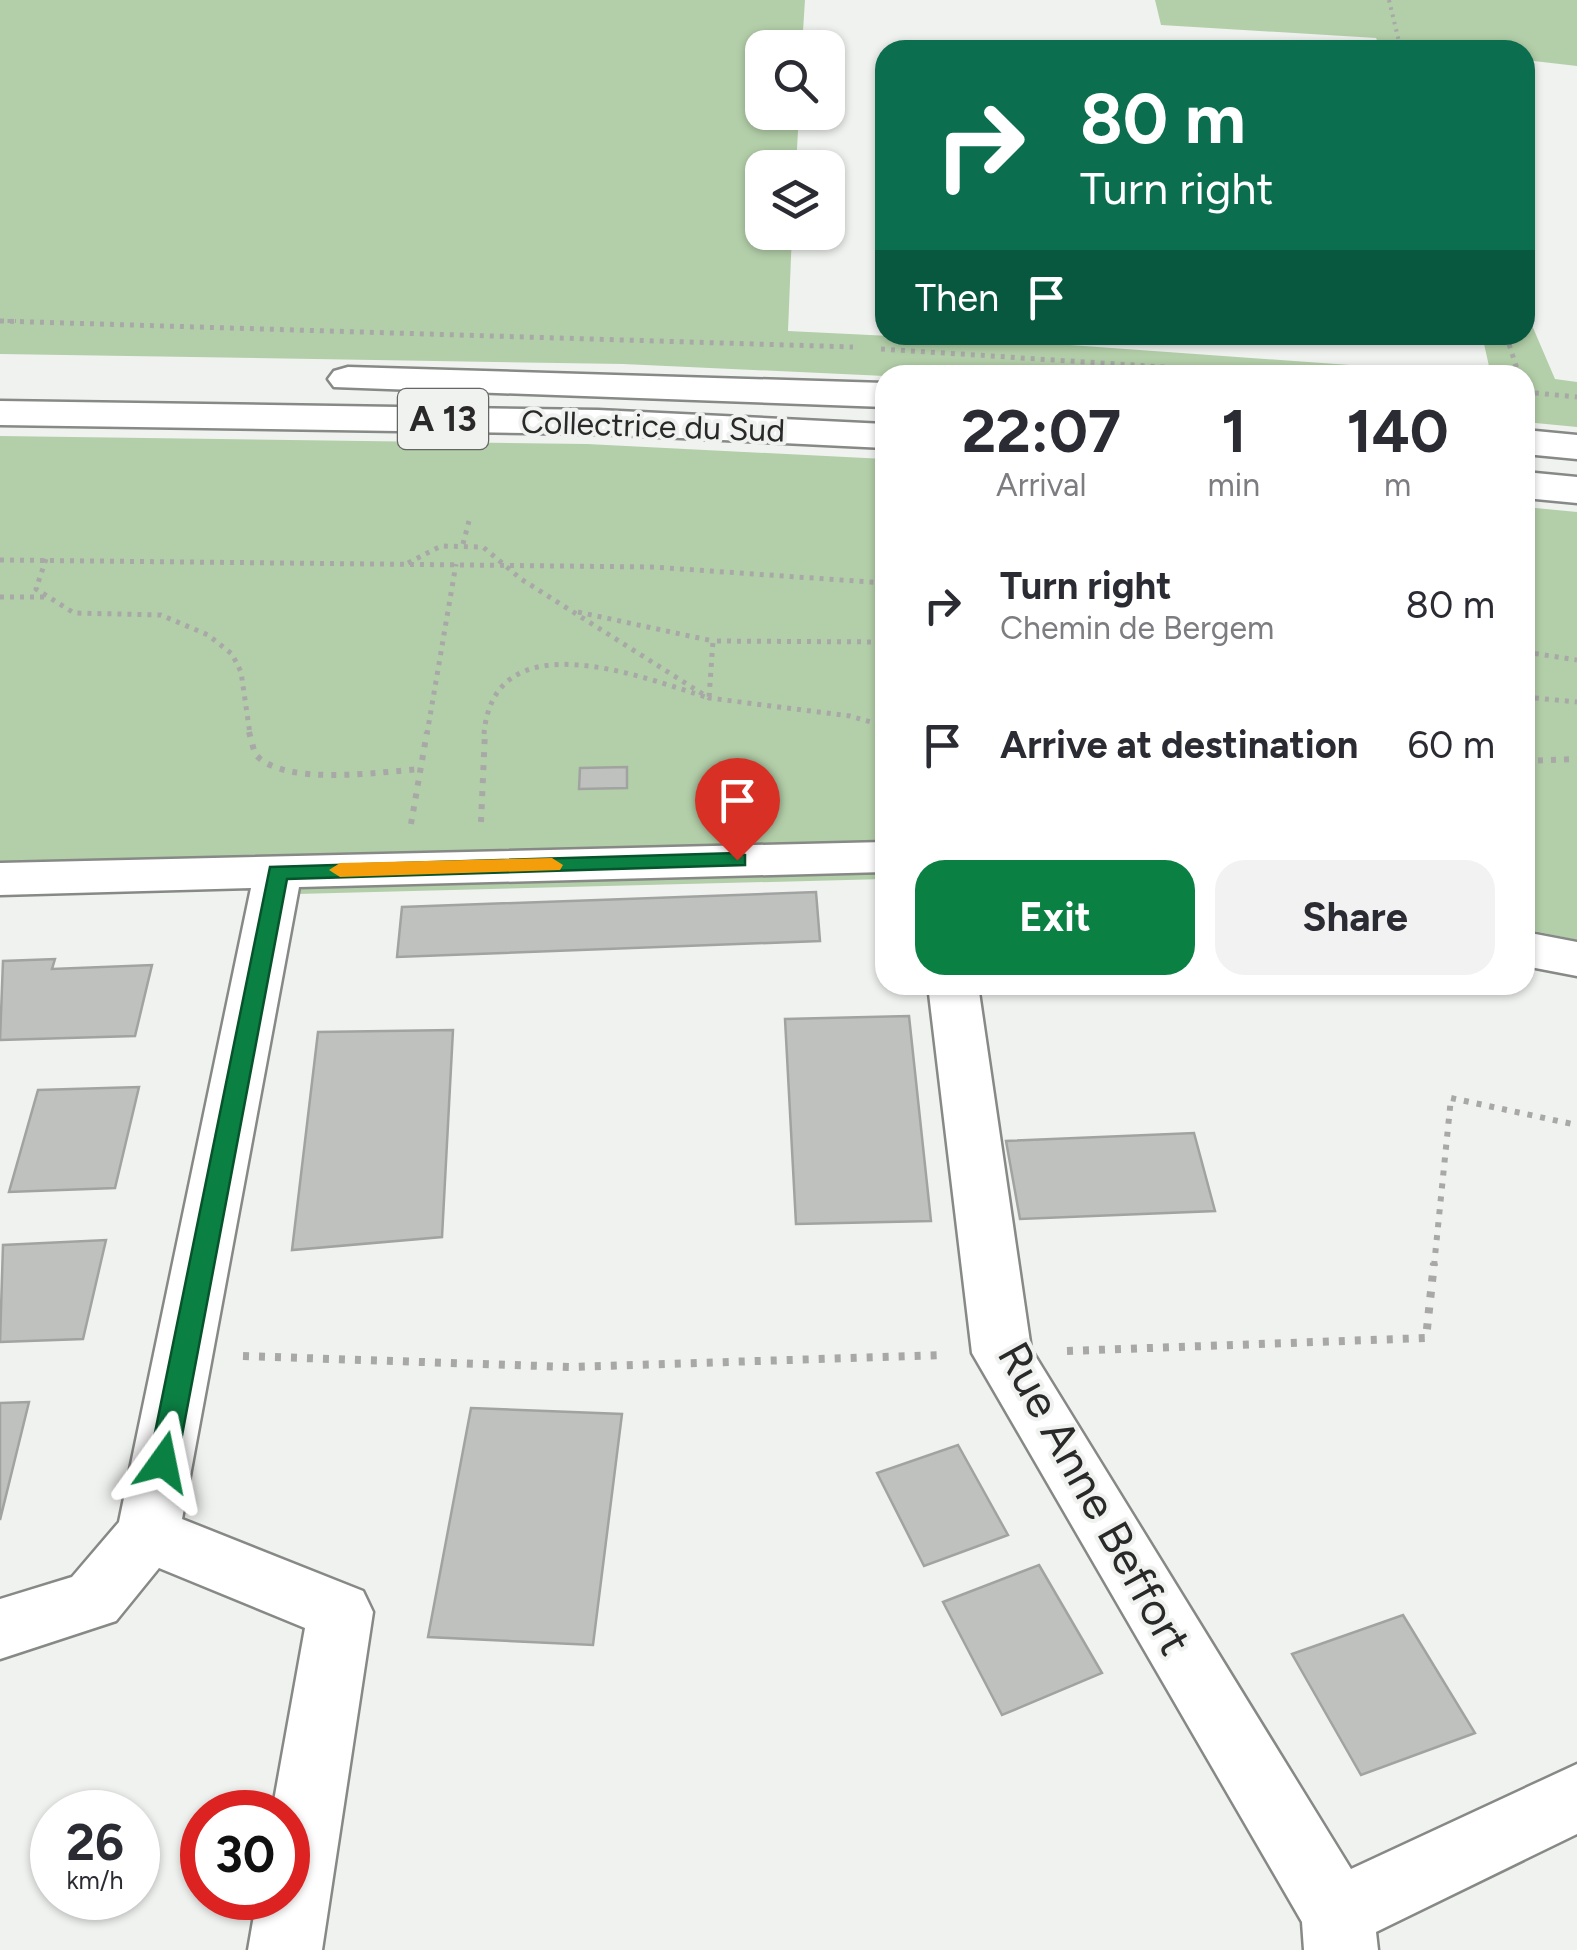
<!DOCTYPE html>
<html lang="en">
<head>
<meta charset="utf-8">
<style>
	body { margin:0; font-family:Figtree,sans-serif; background:#f2f2f3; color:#2b2b33; height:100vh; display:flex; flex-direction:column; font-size:38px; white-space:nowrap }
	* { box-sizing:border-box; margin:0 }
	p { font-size:32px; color:#7c7c81 }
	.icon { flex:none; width:55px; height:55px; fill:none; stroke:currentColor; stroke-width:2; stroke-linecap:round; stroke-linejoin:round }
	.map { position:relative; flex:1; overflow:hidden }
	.side { position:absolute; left:875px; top:365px; width:660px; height:630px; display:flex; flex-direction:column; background:#fff; border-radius:30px; box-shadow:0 2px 8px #0004 }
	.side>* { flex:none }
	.banner { position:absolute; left:875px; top:40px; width:660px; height:305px; border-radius:30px; box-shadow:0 2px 8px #0004; background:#0b6e4f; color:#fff; overflow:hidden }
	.controls { position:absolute; left:745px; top:30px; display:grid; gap:20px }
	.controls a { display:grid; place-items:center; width:100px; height:100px; border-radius:20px; background:#fff; box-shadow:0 2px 8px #0004; font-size:50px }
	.speed { position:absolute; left:30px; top:1790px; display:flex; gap:20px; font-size:50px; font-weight:700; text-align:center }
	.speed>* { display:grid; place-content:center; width:130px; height:130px; border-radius:50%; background:#fff; box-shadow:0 2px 8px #0004; line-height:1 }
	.speed small { font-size:25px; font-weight:400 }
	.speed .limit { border:15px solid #d22; background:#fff; color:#111 }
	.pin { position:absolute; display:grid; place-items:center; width:85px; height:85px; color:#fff; margin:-102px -42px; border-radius:50% 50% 50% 0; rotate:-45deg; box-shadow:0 0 10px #0007 }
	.pin .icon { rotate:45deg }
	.me { position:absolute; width:110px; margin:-55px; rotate:12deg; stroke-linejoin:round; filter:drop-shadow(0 0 8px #0008) }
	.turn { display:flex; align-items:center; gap:35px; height:210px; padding:0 40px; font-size:45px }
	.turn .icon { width:130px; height:130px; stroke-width:2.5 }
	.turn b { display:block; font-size:70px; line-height:85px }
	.then { display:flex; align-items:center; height:95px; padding:0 40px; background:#0003; gap:20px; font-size:38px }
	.eta { display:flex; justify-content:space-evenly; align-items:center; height:170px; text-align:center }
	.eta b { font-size:60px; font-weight:700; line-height:70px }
	.primary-button { display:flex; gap:20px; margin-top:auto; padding:20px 40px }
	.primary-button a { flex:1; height:115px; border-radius:30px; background:#0b8043; color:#fff; font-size:40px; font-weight:700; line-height:115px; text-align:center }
	.primary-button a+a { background:#f2f2f3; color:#2b2b33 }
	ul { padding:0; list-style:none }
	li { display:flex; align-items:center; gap:30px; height:140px; padding:0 40px }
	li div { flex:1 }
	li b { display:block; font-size:38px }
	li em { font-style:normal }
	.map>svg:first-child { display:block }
</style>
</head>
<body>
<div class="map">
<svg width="1577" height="1950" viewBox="0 0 1577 1950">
	<rect width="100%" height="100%" fill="#f0f2ef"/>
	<path fill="#b3cfa9" d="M0,0H805L802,47L762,48V112L799,113L796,167L762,168V232L792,233L788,331L1056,344L1489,375L885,376L623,364L0,354Z
		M1155,0H1577V66L1525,60V50H1381L1376,38L1161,25Z
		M1525,309L1555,379L1577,382V427L1525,422V375H1491L1482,335H1525Z
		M0,436L587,444L885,459V879L297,894L277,873L0,879Z
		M1525,507L1577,512V940L1525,929Z"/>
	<path fill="#bec1be" stroke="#a1a3a0" stroke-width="2.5" d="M627,767V788L579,789L580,768Z
		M816,892L820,941L397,957L402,907Z
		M55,959L52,969L152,965L135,1036L0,1040L3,961Z
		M909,1016L931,1221L796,1224L785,1019Z
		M453,1030L442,1237L292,1250L318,1032Z
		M139,1087L115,1188L9,1192L38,1090Z
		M1194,1133L1215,1211L1020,1219L1006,1141Z
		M106,1240L83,1339L0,1342L3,1245Z
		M29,1402L0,1520V1403Z
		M471,1408L622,1414L593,1645L428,1637Z
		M958,1445L1008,1535L924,1566L877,1473Z
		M1039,1565L1102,1673L1002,1715L943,1602Z
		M1403,1615L1475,1733L1361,1775L1292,1654Z"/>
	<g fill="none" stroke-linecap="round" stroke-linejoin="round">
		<g stroke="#868985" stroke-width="5">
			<path id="street" d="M885,842V872L299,887L182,1519L363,1591L373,1612L322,1950H248L257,1898H288V1812H272L305,1628L159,1568L116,1621L0,1659V1599L72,1577L119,1522L251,888L0,895V863Z
				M1525,932L1577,942V976L1525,966Z
				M928,985H978L1031,1349L1351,1869L1577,1764V1834L1376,1932L1378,1950H1304L1302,1922L972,1353Z"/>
		</g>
		<g stroke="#868985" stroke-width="5">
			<path id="highway" d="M348,367L885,383V407L334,387L328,379L334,371Z
				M0,401L598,410L885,424V448L598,434L0,425Z
				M1525,430L1577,435V459L1525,454Z
				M1525,472L1577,477V503L1525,498Z"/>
		</g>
		<path stroke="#a8a9a7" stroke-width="4" stroke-dasharray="2.5 5" stroke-linecap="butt" d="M1389,0L1401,50
			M0,321H16"/>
		<path stroke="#a8a9a7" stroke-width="5" stroke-dasharray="4 6" stroke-linecap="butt" d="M0,321L853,347
			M1506,335L1519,375
			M881,349L1290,375
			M1525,392L1577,397
			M463,544L469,521
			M46,559L36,589L74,613L161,615L208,635L232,654L241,672L250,734
			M0,560L652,567L885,583
			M408,563L441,546L483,547L521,579L709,698L850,716L885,726
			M0,597H46
			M578,612L713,641
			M1525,652L1577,660
			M1525,697L1577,702
			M427,734L456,564
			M484,734C494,619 639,676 709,698L713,641L885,642"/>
		<path stroke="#a8a9a7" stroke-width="6" stroke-dasharray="5 8" stroke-linecap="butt" d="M249,732L255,754C284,787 379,772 420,769
			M1525,761L1577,759
			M481,822L485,732
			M411,824L427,732
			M1434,1266L1451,1098L1577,1125"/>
		<path stroke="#a8a9a7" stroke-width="8" stroke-dasharray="6 10" stroke-linecap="butt" d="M1067,1351L1426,1338L1434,1263
			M243,1356L571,1367L945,1355"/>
		<use href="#street" fill="#fff" fill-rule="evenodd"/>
		<use href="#highway" fill="#fff" fill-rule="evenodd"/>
	</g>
	<path fill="#0b8043" stroke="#07532c" stroke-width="2.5" d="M737,853L745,855V865L287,879L177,1462L173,1471L163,1474L153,1471L149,1462L270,867Z"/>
	<path fill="#f59e0b" d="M552,858L563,865L560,870L340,877L329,870L340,863Z"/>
	<g text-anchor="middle" stroke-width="8" stroke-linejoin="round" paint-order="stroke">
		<g font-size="32" fill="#282928" stroke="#f0f2ef">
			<text transform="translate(653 426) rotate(2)" y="11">Collectrice du Sud</text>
		</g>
		<rect fill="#f0f2ef" stroke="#646564" stroke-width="2.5" x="398" y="389" width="90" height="60" rx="8"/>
		<g font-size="35" font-weight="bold" fill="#282928">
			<text x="443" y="431">A 13</text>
		</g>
		<g font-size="45" fill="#282928" stroke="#f0f2ef">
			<text transform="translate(1095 1498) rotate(61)" y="16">Rue Anne Beffort</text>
		</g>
	</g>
</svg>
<div class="controls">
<a><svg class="icon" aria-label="search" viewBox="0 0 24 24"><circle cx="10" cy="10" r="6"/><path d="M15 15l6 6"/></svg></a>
<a><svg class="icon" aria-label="layers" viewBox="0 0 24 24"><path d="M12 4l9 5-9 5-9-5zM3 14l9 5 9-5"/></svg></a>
</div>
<div class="speed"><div>26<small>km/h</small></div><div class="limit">30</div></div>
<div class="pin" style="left:737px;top:860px;background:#d93025"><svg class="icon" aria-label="arrive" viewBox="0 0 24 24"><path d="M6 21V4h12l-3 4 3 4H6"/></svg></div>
<svg class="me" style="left:163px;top:1462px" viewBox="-20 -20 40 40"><path d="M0-17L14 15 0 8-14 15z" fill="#0b8043" stroke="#fff" stroke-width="4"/></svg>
<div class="banner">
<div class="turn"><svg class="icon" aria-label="right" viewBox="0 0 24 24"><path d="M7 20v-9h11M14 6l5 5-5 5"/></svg><div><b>80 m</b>Turn right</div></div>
<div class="then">Then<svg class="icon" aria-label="arrive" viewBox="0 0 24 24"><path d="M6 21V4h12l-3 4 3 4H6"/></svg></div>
</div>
<section class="side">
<div class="eta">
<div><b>22:07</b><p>Arrival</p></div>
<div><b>1</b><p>min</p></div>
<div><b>140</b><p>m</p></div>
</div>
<ul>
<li><svg class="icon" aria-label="right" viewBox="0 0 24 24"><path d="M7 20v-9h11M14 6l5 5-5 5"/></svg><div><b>Turn right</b><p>Chemin de Bergem</p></div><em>80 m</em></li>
<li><svg class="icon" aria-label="arrive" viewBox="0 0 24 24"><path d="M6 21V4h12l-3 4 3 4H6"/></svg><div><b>Arrive at destination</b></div><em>60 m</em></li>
</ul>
<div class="primary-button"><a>Exit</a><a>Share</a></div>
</section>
</div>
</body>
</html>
